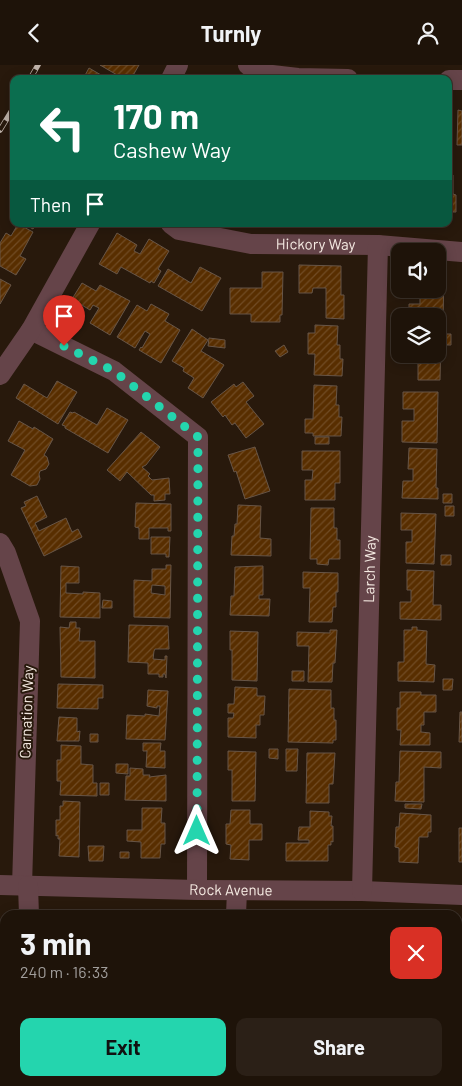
<!DOCTYPE html>
<html lang="en">
<head>
<meta charset="utf-8">
<style>
	body { margin:0; font-family:Barlow,sans-serif; background:#2b2017; color:#f1f3f6; height:100vh; display:flex; flex-direction:column; font-size:19px; white-space:nowrap }
	* { box-sizing:border-box; margin:0 }
	p { font-size:16px; color:#a19e9c }
	.icon { flex:none; width:28px; height:28px; fill:none; stroke:currentColor; stroke-width:2; stroke-linecap:round; stroke-linejoin:round }
	.map { position:relative; flex:1; overflow:hidden }
	.drawer { position:absolute; left:0px; top:845px; width:462px; height:176px; display:flex; flex-direction:column; background:#1e1309; border-radius:15px 15px 0 0; box-shadow:0 2px 12px #0003,0 0 0 1px #3c322a }
	.drawer>* { flex:none }
	.top-card { position:absolute; left:10px; top:10px; width:442px; height:152px; border-radius:10px; box-shadow:0 2px 12px #0003,0 0 0 1px #3c322a; background:#0b6e4f; color:#fff; overflow:hidden }
	.fabs { position:absolute; left:391px; top:178px; display:grid; gap:10px }
	.fabs a { display:grid; place-items:center; width:55px; height:55px; border-radius:10px; background:#1e1309; box-shadow:0 2px 12px #0003,0 0 0 1px #3c322a; font-size:25px }
	.pin { position:absolute; display:grid; place-items:center; width:42px; height:42px; color:#fff; margin:-51px -21px; border-radius:50% 50% 50% 0; rotate:-45deg; box-shadow:0 0 5px #0007 }
	.pin .icon { rotate:45deg }
	.me { position:absolute; width:55px; margin:-28px; rotate:0deg; stroke-linejoin:round; filter:drop-shadow(0 0 4px #0008) }
	.turn { display:flex; align-items:center; gap:18px; height:105px; padding:0 20px; font-size:22px }
	.turn .icon { width:65px; height:65px; stroke-width:2.5 }
	.turn b { display:block; font-size:35px; line-height:42px }
	.then { display:flex; align-items:center; height:48px; padding:0 20px; background:#0003; gap:10px; font-size:19px }
	.round { display:grid; place-items:center; flex:none; width:52px; height:52px; border-radius:10px; background:#2b2017 }
	.summary { display:flex; align-items:center; justify-content:space-between; height:85px; padding:0 20px }
	h1 { font-size:30px; font-weight:700; line-height:38px }
	.cta { display:flex; gap:10px; margin-top:auto; padding:10px 20px }
	.cta a { flex:1; height:58px; border-radius:10px; background:#24d5ae; color:#111; font-size:20px; font-weight:700; line-height:58px; text-align:center }
	.cta a+a { background:#2b2017; color:#f1f3f6 }
	header { display:flex; justify-content:space-between; align-items:center; height:65px; padding:0 20px; background:#1e1309; font-size:22px; font-weight:700 }
	.map>svg:first-child { display:block }
</style>
</head>
<body>
<header><svg class="icon" aria-label="back" viewBox="0 0 24 24"><path d="M15 5l-7 7 7 7"/></svg>Turnly<svg class="icon" aria-label="person" viewBox="0 0 24 24"><circle cx="12" cy="8" r="4"/><path d="M4 21q1-7 8-7t8 7"/></svg></header>
<div class="map">
<svg width="462" height="1021" viewBox="0 0 462 1021">
	<defs>
		<pattern id="building-hatch" width="6" height="6" patternUnits="userSpaceOnUse" patternTransform="scale(1.25)"><rect width="6" height="6" fill="#582e00"/><path d="M-1 1l2-2M0 6l6-6M5 7l2-2" fill="none" stroke="#714c25"/></pattern>
	</defs>
	<rect width="100%" height="100%" fill="#28190c"/>
	<path fill="url(#building-hatch)" stroke="#675547" fill-rule="evenodd" d="M100,0H139L131,14H124Z
		M89,3L108,14H83Z
		M458,45L462,46V80H457Z
		M449,100V110H453V129L456,130V147H449Z
		M18,159L33,167L20,191L26,194L16,210L0,201V178L6,168L11,171Z
		M24,159H36L33,164Z
		M117,168L137,180L134,186L140,189L149,174L169,186L158,204L161,206L154,218L151,216L150,218L121,202L117,209L99,199Z
		M299,200L341,201V230H344V254L326,253V223H313L312,228H299Z
		M200,202L221,213L202,246L158,221L168,204L191,218Z
		M262,207H283L282,250H280V257H251V249H230V223H262Z
		M438,207H444L443,256H438V251H409V239H420V226H415V224H438Z
		M0,214L11,220L0,239Z
		M82,218L96,226L100,220L130,236L110,270L90,258L99,243L93,240L90,245L72,234Z
		M151,239L169,249L165,256L180,265L161,298L139,285L141,282L142,283L150,269L145,266L135,283L117,272L137,240L147,246Z
		M315,260L338,261L337,280H340V294H343L342,311L314,310L315,289H308V268H315Z
		M192,264L208,275L201,286L224,300L203,333L188,323L194,313L183,306L184,303L172,296Z
		M443,269H451V280H443Z
		M438,270H441L440,315H418V289H438Z
		M209,273L225,275V283L208,281Z
		M284,280L288,287L280,292L275,286Z
		M57,316L77,327L58,359L16,333L24,319L47,333Z
		M243,317L254,331L246,337L264,359L246,373L235,358L232,360L225,350L223,352L211,337L234,319L236,322Z
		M314,320L337,321L336,340H339V352H342L341,371H313V368H305V354H313Z
		M403,327H438L437,378L402,377V356H414V344H403Z
		M107,343L128,355L108,388L65,363V361L62,360L70,347L73,348L74,347L97,360Z
		M19,356L33,364L34,362L53,374L44,390L47,392L49,399L46,404L40,406L39,409L40,414L37,420L30,421L11,410L25,385L8,376Z
		M141,367L160,382L146,400L142,402L150,409L148,411L152,415L169,413L170,429H165V435L154,436V430H151L127,407L120,416L107,405Z
		M315,372H329V379H315Z
		M255,382L270,426L245,434L236,406L234,407L228,390Z
		M409,383L437,384L436,423H438V434L402,433L403,416H413V404H408Z
		M302,386H340V418H335V435H305V415H312L313,405H302Z
		M443,429H452V438H443Z
		M37,431L47,452L35,458L39,466L66,453L72,467L78,464L82,472L44,491L21,443L26,441L24,437Z
		M136,438L171,439V466H168V463H149V474H139V463L135,462Z
		M238,440L261,441L260,473L271,474V491L231,490L232,471H234L235,459H237Z
		M445,441H454V451H445Z
		M311,443H334V463H337V475H340V494H329L328,500L317,499V494H310Z
		M401,448L436,449L434,499L406,498V477H412V465H401Z
		M151,472H170L169,492H166V489H151Z
		M441,490H451V500H441Z
		M166,500H171L170,553L134,552V515L152,516V504H166ZM152,520L165,521V530L151,528Z
		M61,501L79,502V518H66V528L83,529V527L100,528V553L60,552Z
		M260,501H263V530H259V534H270L269,551L230,550L231,531H234L235,502Z
		M407,505L434,506L433,540H441V555L400,554V537H411V525H407Z
		M303,507L338,508V527H336V542H333L332,557H309L310,523H303Z
		M103,535L112,536V543H102Z
		M70,557H76V563H80L79,576H95V613L61,612L60,562L69,563Z
		M129,560L168,561L169,584H155L154,586L153,594L165,595V591H167L166,613L165,609H163V612H159V609H148V598L128,597Z
		M412,562H417V565L427,566L426,599L435,600L434,617L398,616V597H404V565H412Z
		M330,565H337L335,598H333L332,617H308L309,581H297V567L330,568Z
		M230,566L258,567L257,616L232,615V585H230Z
		M292,606H304V616H292Z
		M443,614H453L452,625H443Z
		M58,619L103,620V633H98V644L57,643Z
		M235,622L257,623V631H265L264,650H260V660H256V673L228,672V653H233L234,648H228V639H234Z
		M289,624L331,625V643H334V655H336V675H333V678L288,677Z
		M148,625L168,626L165,675L126,674L127,650L145,651V649L159,651L160,641H157V643L147,641Z
		M400,627H421V630H436V647H424V660H421V667L430,668V680H400L401,665H397V643H400Z
		M460,647H462V677H459Z
		M59,652L77,653V667L80,666L79,676H57Z
		M90,669H98V677H90Z
		M143,678H161L160,686H165V703L146,702L147,686H143Z
		M61,680L81,681V699L93,700V718H97V731L60,730L61,716H57V695H61Z
		M269,684H278V694L269,693Z
		M286,684H298L297,706H286Z
		M228,686L256,687L255,736H232V705H228Z
		M400,686L441,687V703L424,702V737L395,736L396,717H399Z
		M307,688H335L333,719H329V738H306Z
		M116,699H128V709L116,708Z
		M130,703L143,704V710H150L149,712L166,710V736L125,735L126,711H130Z
		M100,718H109V730H100Z
		M63,736L80,737L79,792L59,791L60,774H58V770L56,771V755H60V741H63Z
		M405,739H422L421,744L405,743Z
		M142,743H162L161,758H165V779H161L160,793H141V777L127,776V765H142Z
		M231,745H250V759H262V775H249V795L230,794L231,780L226,779V759H230Z
		M310,746L329,747V751H332L331,761H333V777L331,776V780H328V796H286V778H309V775H298L299,762H310Z
		M400,748L431,750V767H428V772H419L418,798L399,797V783L395,782L396,762H399Z
		M459,763H462V797H459Z
		M88,781H104L103,796H89Z
		M120,787H129V793H120Z
		M0,856H5V885L0,884Z
		M0,888H5V901H0Z
		M458,898H462V925L458,924Z
		M0,988H5V1013H0Z
		M458,989H462V1017L449,1016H458Z
		M257,1016L349,1017V1021H257Z
		M352,1016H384L379,1021H356Z
		M402,1016H435L429,1021H406Z
		M438,1019L462,1020V1021H438Z"/>
	<g fill="none" stroke-linecap="round" stroke-linejoin="round">
		<g stroke="#654449" stroke-width="20">
			<path d="M248,0L264,9L298,13L348,14"/>
			<path d="M171,14L178,0"/>
			<path d="M449,15H462"/>
			<path id="s1" d="M171,159L179,165L251,179L378,180L462,187"/>
			<path d="M31,265L114,306L198,372L197,825"/>
			<path d="M0,310L31,265L90,159"/>
			<path d="M0,478L6,488L30,556L22,821"/>
			<path id="s2" d="M0,820L197,825L362,826L462,830"/>
			<path d="M28,821L29,850"/>
			<path id="s3" d="M362,826L378,180"/>
			<path d="M236,850L237,826"/>
			<path d="M1,957L2,917L5,914"/>
			<path d="M67,1021V1019L117,1021"/>
		</g>
		<g stroke="#beb2a9" stroke-width="5.5">
			<path id="rail" d="M30,14L38,0
				M0,65L14,42"/>
		</g>
		<use href="#rail" stroke="#28190c" stroke-width="4" stroke-dasharray="11" stroke-linecap="butt"/>
	</g>
	<g fill="none" stroke-linecap="round" stroke-linejoin="round">
		<path stroke="#24d5ae" stroke-width="9" stroke-dasharray="0 16.2" d="M64,281L114,306L198,372L197,766"/>
	</g>
	<g text-anchor="middle" stroke-width="4" stroke-linejoin="round" paint-order="stroke">
		<g font-size="15" fill="#f5eae2" stroke="#28190c">
			<text dy="5" stroke="none"><textPath href="#s1" startOffset="148">Hickory Way</textPath></text>
			<text dy="5" stroke="none"><textPath href="#s3" startOffset="322">Larch Way</textPath></text>
			<text transform="translate(27 647) rotate(-88)" y="5">Carnation Way</text>
			<text dy="5" stroke="none"><textPath href="#s2" startOffset="231">Rock Avenue</textPath></text>
		</g>
	</g>
</svg>
<div class="fabs">
<a><svg class="icon" aria-label="sound" viewBox="0 0 24 24"><path d="M4 9h4l5-4v14l-5-4H4zM17 9q2 3 0 6"/></svg></a>
<a><svg class="icon" aria-label="layers" viewBox="0 0 24 24"><path d="M12 4l9 5-9 5-9-5zM3 14l9 5 9-5"/></svg></a>
</div>
<div class="pin" style="left:64px;top:281px;background:#d93025"><svg class="icon" aria-label="arrive" viewBox="0 0 24 24"><path d="M6 21V4h12l-3 4 3 4H6"/></svg></div>
<svg class="me" style="left:197px;top:766px" viewBox="-20 -20 40 40"><path d="M0-17L14 15 0 8-14 15z" fill="#24d5ae" stroke="#fff" stroke-width="4"/></svg>
<div class="top-card">
<div class="turn"><svg class="icon" aria-label="left" viewBox="0 0 24 24"><path d="M17 20v-9H6M10 6l-5 5 5 5"/></svg><div><b>170 m</b>Cashew Way</div></div>
<div class="then">Then<svg class="icon" aria-label="arrive" viewBox="0 0 24 24"><path d="M6 21V4h12l-3 4 3 4H6"/></svg></div>
</div>
<section class="drawer">
<div class="summary"><div><h1>3 min</h1><p>240 m · 16:33</p></div><a class="round" style="background:#d93025;color:#fff"><svg class="icon" aria-label="close" viewBox="0 0 24 24"><path d="M6 6l12 12M18 6L6 18"/></svg></a></div>
<div class="cta"><a>Exit</a><a>Share</a></div>
</section>
</div>
</body>
</html>
